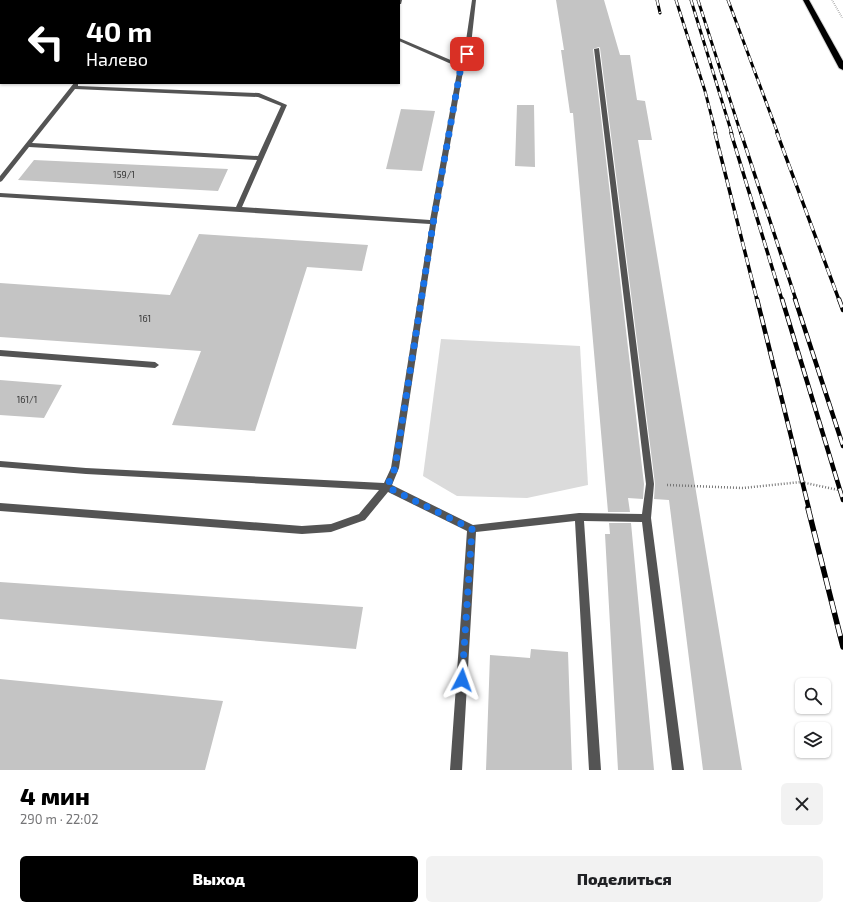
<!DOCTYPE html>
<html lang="ru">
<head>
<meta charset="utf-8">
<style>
	body { margin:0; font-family:"Exo 2",sans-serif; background:#f2f2f2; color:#202124; height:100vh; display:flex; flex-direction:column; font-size:15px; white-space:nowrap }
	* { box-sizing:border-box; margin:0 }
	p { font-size:13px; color:#757577 }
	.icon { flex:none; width:22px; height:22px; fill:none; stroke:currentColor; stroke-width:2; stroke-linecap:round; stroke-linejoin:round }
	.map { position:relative; height:770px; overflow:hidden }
	.panel { display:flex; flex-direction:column; background:#fff; flex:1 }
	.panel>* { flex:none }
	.hud { position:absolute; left:0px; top:0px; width:400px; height:84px; box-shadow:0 1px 3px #0004; background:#000; color:#fff; overflow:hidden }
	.buttons { position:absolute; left:795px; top:678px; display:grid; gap:8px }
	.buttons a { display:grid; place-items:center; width:36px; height:36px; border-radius:6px; background:#fff; box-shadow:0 1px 3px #0004; font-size:20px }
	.pin { position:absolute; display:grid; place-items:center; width:34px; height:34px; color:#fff; margin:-17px; border-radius:8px; box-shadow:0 2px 6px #0006 }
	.me { position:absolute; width:44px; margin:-22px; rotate:4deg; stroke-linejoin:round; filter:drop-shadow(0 0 3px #0008) }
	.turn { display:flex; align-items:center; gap:14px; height:84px; padding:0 20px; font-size:18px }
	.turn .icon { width:52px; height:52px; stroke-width:2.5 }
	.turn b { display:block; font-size:28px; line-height:34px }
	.round { display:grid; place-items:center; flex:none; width:42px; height:42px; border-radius:6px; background:#f2f2f2 }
	.overview { display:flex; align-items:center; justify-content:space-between; height:68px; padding:0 20px }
	h1 { font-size:24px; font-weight:800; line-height:30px; color:#000 }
	.primary-button { display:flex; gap:8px; margin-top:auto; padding:8px 20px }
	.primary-button a { flex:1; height:46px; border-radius:6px; background:#000; color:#fff; font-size:16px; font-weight:800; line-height:46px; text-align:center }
	.primary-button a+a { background:#f2f2f2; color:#202124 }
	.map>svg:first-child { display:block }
</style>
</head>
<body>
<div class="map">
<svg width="843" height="770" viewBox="0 0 843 770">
	<rect width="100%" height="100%" fill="#fff"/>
	<path fill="#dbdbdb" d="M441,339L580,346L588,485L527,498L457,496L423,476Z"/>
	<path fill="#c4c4c4" d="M556,0H604L620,55H630L637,100L645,101L652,140H638L742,770H703L669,500L654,499L655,484L600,48L599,47L593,49L644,484L643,499L628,498L630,512H608L573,113H570L561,50H564Z
		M517,105H534L535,167L515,166Z
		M401,109L435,111L422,171L386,169Z
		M34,160L228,169L218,191L18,180Z
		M199,234L368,245L362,271L307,267L255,431L172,425L201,351L0,337V283L170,295Z
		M0,380L62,385L44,418L0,415Z
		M609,523H631L654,770H618L605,534H610Z
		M0,582L363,607L356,649L0,619Z
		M531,649L568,652L572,770H486L490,655L530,658Z
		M0,679L223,701L205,770H0Z"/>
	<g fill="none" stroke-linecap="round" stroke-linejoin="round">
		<g stroke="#dbdbdb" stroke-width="2">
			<path id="highway" d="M803,0H809L843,61V70L839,68Z"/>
		</g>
		<path stroke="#767676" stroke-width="1.5" stroke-dasharray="0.5 1.5" stroke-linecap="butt" d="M832,0L843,19"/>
		<path stroke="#767676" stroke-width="2.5" stroke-dasharray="1 2" stroke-linecap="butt" d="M667,485L743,488L801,482L843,491"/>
		<path fill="#545454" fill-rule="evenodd" d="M125,0H130L125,1Z
			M304,0H328V1H304Z
			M371,0H375V1H371Z
			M398,0H402L401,4H399Z
			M472,0H476L470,54L464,66L437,218L399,468L392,485L473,525L579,513L642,514L646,484L594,49L599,48L654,484L651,518L684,770H672L642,522L584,521L601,770H589L575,521L476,532L462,770H450L467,531L388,492L365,520L331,532L302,534L0,511V503L302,526L331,524L359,514L379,490L86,474L0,467V461L86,468L384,483L391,468L430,224L0,197V193L236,207L257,160L29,147L2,181L0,182V176L74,83H78V86L259,93L287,105L242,207L430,220L458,67L399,41V38L460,64L464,54ZM75,89L258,97L281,106L258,156L32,143Z
			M0,350L155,362L159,365L155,368L0,356Z"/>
		<use href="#highway" fill="#000" fill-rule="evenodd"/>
		<g stroke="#000" stroke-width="3">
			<path id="rail-far3" d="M657,0L660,13
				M676,0L705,91L716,134
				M691,0L732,134
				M698,0L741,134
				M728,0L778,134"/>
		</g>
		<g stroke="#000" stroke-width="3.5">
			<path id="rail-far2" d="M715,133L757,300
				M731,133L782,300
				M741,133L796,300
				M777,133L839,300"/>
		</g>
		<g stroke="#000" stroke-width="4.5">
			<path id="rail-far1" d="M757,299L809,509
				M782,299L843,500
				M795,299L843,446
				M839,299L843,310"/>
		</g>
		<g stroke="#000" stroke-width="5.5">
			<path id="rail" d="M808,508L843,647"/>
		</g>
		<use href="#rail-far3" stroke="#fff" stroke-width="2" stroke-dasharray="6" stroke-linecap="butt"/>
		<use href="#rail-far2" stroke="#fff" stroke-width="2.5" stroke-dasharray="8" stroke-linecap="butt"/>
		<use href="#rail-far1" stroke="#fff" stroke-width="3" stroke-dasharray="9" stroke-linecap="butt"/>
		<use href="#rail" stroke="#fff" stroke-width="4" stroke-dasharray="12" stroke-linecap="butt"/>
	</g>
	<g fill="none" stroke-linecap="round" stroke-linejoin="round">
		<path stroke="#1a73e8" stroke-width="7" stroke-dasharray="0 12.6" d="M462,680L472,529L387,487L395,468L434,218L461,66L467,54"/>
	</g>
	<g text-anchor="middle" stroke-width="4" stroke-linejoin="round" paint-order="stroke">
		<g font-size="9" fill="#313131">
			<text x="124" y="178">159/1</text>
			<text x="145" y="322">161</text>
			<text x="27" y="403">161/1</text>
		</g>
	</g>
</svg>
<div class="buttons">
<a><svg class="icon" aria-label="search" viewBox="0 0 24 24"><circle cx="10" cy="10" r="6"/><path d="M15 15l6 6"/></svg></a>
<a><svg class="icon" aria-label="layers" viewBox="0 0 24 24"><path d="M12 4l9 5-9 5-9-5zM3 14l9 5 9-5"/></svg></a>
</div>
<div class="pin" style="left:467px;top:54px;background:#d93025"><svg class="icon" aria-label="arrive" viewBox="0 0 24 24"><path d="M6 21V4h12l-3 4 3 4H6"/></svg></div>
<svg class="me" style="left:462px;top:680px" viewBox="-20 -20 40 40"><path d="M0-17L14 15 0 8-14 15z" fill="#1a73e8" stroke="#fff" stroke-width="4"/></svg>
<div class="hud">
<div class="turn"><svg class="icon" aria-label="left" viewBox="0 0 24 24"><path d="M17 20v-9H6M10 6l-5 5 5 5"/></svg><div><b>40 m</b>Налево</div></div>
</div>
</div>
<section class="panel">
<div class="overview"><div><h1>4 мин</h1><p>290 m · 22:02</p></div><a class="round"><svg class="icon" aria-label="close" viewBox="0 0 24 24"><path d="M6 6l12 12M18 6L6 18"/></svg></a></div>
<div class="primary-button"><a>Выход</a><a>Поделиться</a></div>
</section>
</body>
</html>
